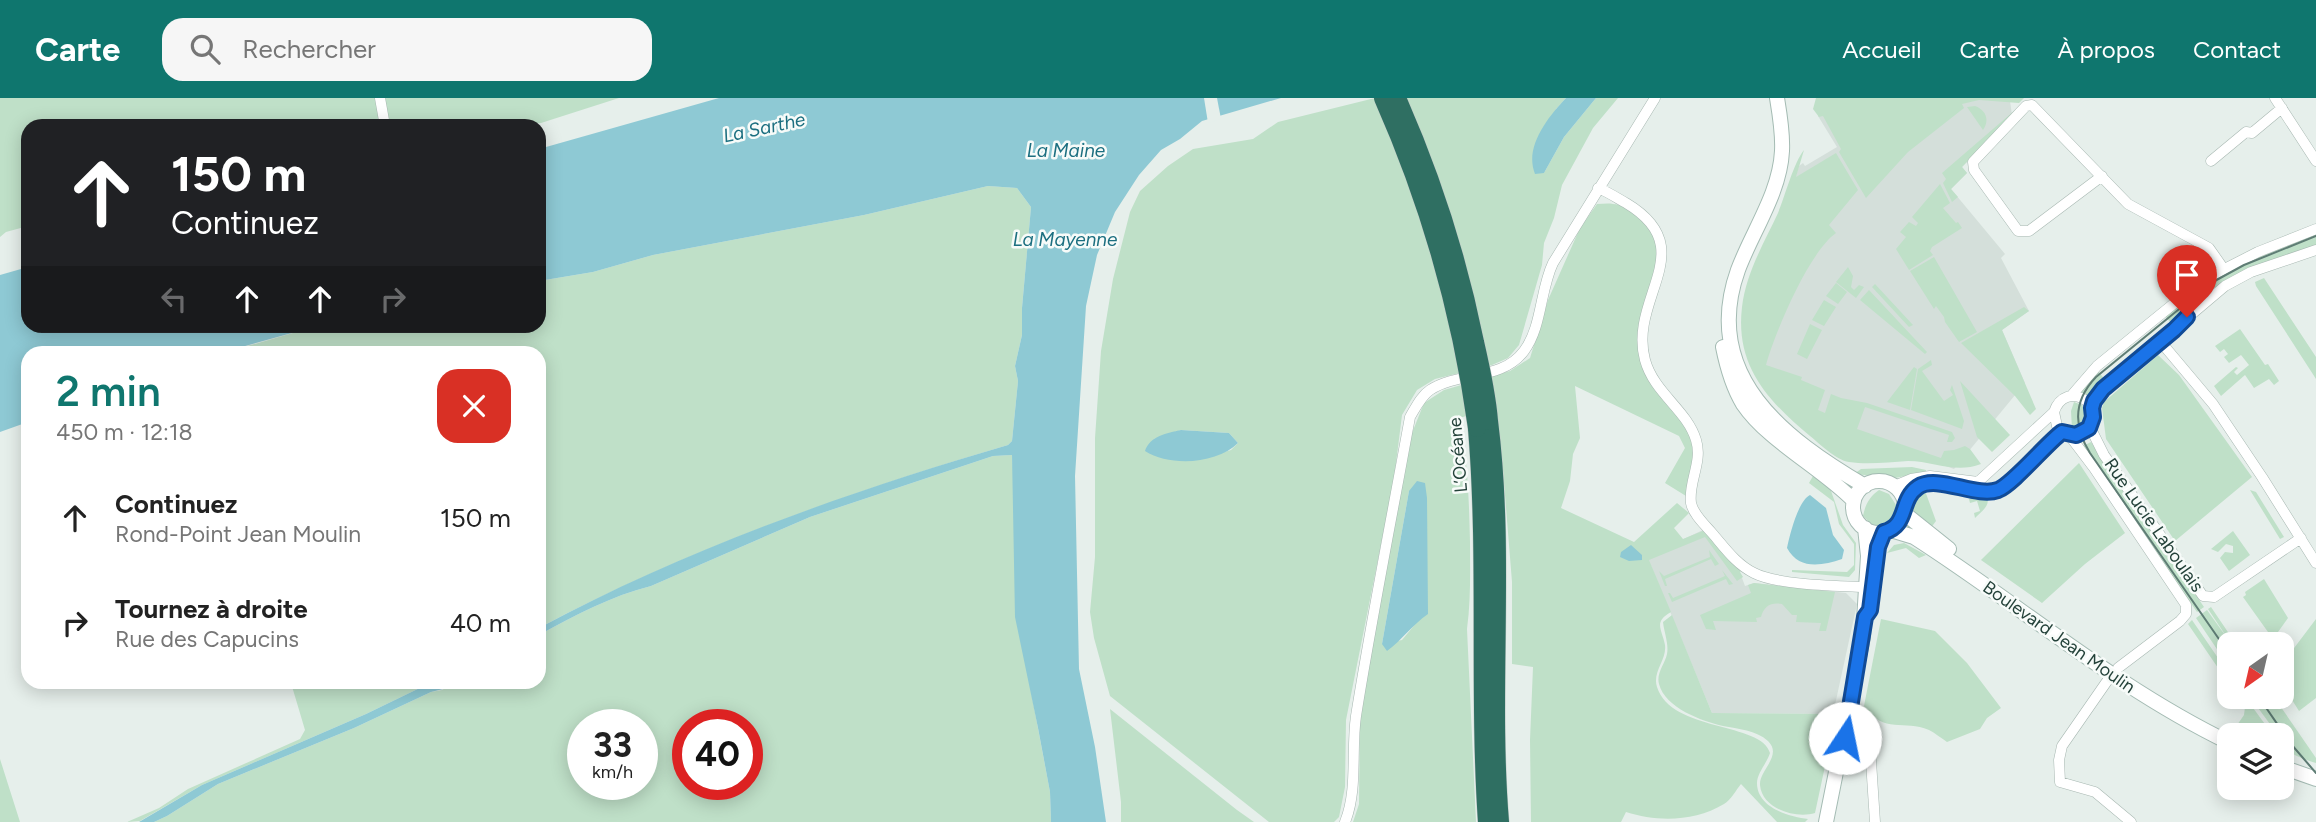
<!DOCTYPE html>
<html lang="fr">
<head>
<meta charset="utf-8">
<style>
	body { margin:0; font-family:Figtree,sans-serif; background:#f6f6f6; color:#222; height:100vh; display:flex; flex-direction:column; font-size:26px; white-space:nowrap }
	* { box-sizing:border-box; margin:0 }
	p { font-size:23px; color:#767676 }
	.icon { flex:none; width:38px; height:38px; fill:none; stroke:currentColor; stroke-width:2; stroke-linecap:round; stroke-linejoin:round }
	.map { position:relative; flex:1; overflow:hidden }
	.panel { position:absolute; left:21px; top:248px; width:525px; height:343px; display:flex; flex-direction:column; background:#fff; border-radius:21px; box-shadow:0 4px 18px #0003 }
	.panel>* { flex:none }
	.top-card { position:absolute; left:21px; top:21px; width:525px; height:214px; border-radius:21px; box-shadow:0 4px 18px #0003; background:#202124; color:#fff; overflow:hidden }
	.needle { width:46px; rotate:214deg }
	.controls { position:absolute; left:2217px; top:534px; display:grid; gap:14px }
	.controls a { display:grid; place-items:center; width:77px; height:77px; border-radius:14px; background:#fff; box-shadow:0 4px 18px #0003; font-size:35px }
	.speed { position:absolute; left:567px; top:611px; display:flex; gap:14px; font-size:35px; font-weight:700; text-align:center }
	.speed>* { display:grid; place-content:center; width:91px; height:91px; border-radius:50%; background:#fff; box-shadow:0 4px 18px #0003; line-height:1 }
	.speed small { font-size:18px; font-weight:400 }
	.speed .limit { border:10px solid #d22; background:#fff; color:#111 }
	.pin { position:absolute; display:grid; place-items:center; width:60px; height:60px; color:#fff; margin:-72px -30px; border-radius:50% 50% 50% 0; rotate:-45deg; box-shadow:0 0 7px #0007 }
	.pin .icon { rotate:45deg }
	.me { position:absolute; width:77px; margin:-38px; rotate:11deg; stroke-linejoin:round; filter:drop-shadow(0 0 5px #0008) }
	.turn { display:flex; align-items:center; gap:24px; height:147px; padding:0 35px; font-size:32px }
	.turn .icon { width:91px; height:91px; stroke-width:2.5 }
	.turn b { display:block; font-size:49px; line-height:60px }
	.lanes { display:flex; align-items:center; height:66px; padding:0 35px; background:#0003; justify-content:center; gap:35px; direction:ltr }
	.lanes .off { opacity:.35 }
	.round { display:grid; place-items:center; flex:none; width:74px; height:74px; border-radius:21px; background:#f6f6f6 }
	.overview { display:flex; align-items:center; justify-content:space-between; height:119px; padding:0 35px }
	h1 { font-size:42px; font-weight:600; line-height:52px; color:#0f766e }
	ul { padding:0; list-style:none }
	li { display:flex; align-items:center; gap:21px; height:105px; padding:0 35px }
	li div { flex:1 }
	li b { display:block; font-size:26px }
	li em { font-style:normal }
	header { display:flex; align-items:center; gap:42px; box-sizing:border-box; height:98px; padding:0 35px; background:#0f766e; color:#fff }
	header strong { font-size:33px }
	nav { display:flex; gap:38px; margin-inline-start:auto; font-size:24px }
	.search { width:490px; height:63px; background:#f6f6f6; display:flex; align-items:center; gap:18px; box-sizing:border-box; padding:0 24px; border-radius:21px; color:#767676; font-size:26px }
	.map>svg:first-child { display:block }
</style>
</head>
<body>
<header>
<strong>Carte</strong>
<div class="search"><svg class="icon" aria-label="search" viewBox="0 0 24 24"><circle cx="10" cy="10" r="6"/><path d="M15 15l6 6"/></svg>Rechercher</div>
<nav><a>Accueil</a><a>Carte</a><a>À propos</a><a>Contact</a></nav>
</header>
<div class="map">
<svg width="2316" height="724" viewBox="0 0 2316 724">
	<rect width="100%" height="100%" fill="#e6efeb"/>
	<path fill="#d4dfda" d="M1822,0H1982L2010,3L2012,17L1962,69L1967,75L1951,91L2005,156L2001,160L2029,213L2002,232L2025,285L1954,371L1788,313L1748,232L1799,68L1803,65L1805,68L1837,49L1818,18Z
		M1703,432L1742,480L1745,488L1754,485L1846,495L1857,506L1833,616L1712,615L1647,458Z"/>
	<path fill="#bfe0c8" fill-rule="evenodd" d="M0,0H376L380,28H28V128L6,134L0,139Z
		M384,0H619L541,25L509,28H388Z
		M1375,0H1566L1556,11L1544,75L1564,39L1596,0H1618L1593,30L1562,87L1554,120L1544,145L1542,167L1519,247L1508,260L1492,267L1435,281L1417,292L1402,317L1394,381L1346,622L1345,689L1339,719L1334,724H1269L1110,598L1094,540L1090,514L1095,459V340L1101,253L1113,181L1130,114L1140,93L1168,68L1193,51L1253,41L1278,24ZM1181,332L1229,335L1238,345L1231,352L1197,362L1154,341Z
		M1816,0H2024L2019,5L1979,2L1962,6L1964,10L1908,54L1866,100L1839,54L1841,51L1823,18L1819,19L1813,11Z
		M1975,8C1986,12 1990,22 1983,32L1967,9Z
		M2015,12H2018L1962,69L1967,75L1951,91L1958,99L1952,104L1943,85L1946,81L1942,75Z
		M1804,52L1796,79L1836,55L1858,92L1829,127L1836,135C1809,154 1775,234 1766,267L1802,279L1801,282L1825,292L1818,312L1825,315L1831,296L1841,300L1867,305L1952,334L1955,340L1952,344H1947L1949,337L1865,309L1857,331L1941,360L1944,353L1954,352L1965,348L1970,351L1981,366C1955,376 1934,363 1908,363C1889,364 1868,367 1849,364C1836,362 1820,346 1810,338C1768,303 1735,268 1742,209C1746,175 1764,145 1778,115C1785,98 1794,64 1804,52Z
		M1940,86L1950,105L1943,110L1956,125L1958,124L1962,130L1932,149L1930,153L1933,157L1909,172L1896,151L1906,139L1900,134L1909,124L1916,128L1918,125L1912,119Z
		M988,88L1017,90L1031,109L1022,210V237L1015,268L1018,283L1012,343L1008,347C849,394 686,452 539,530V256H220L317,228H539V183L593,174L653,157L864,117Z
		M1597,106C1602,106 1608,105 1613,106C1627,107 1649,124 1654,137C1667,168 1630,222 1642,264C1651,297 1688,319 1694,350C1696,365 1689,384 1686,398L1665,385L1685,350L1679,338L1575,288L1580,340L1573,356L1570,383L1561,410L1634,444L1677,405L1689,415L1674,430L1683,441L1705,432L1743,471L1740,474L1743,479L1737,483L1705,439L1649,462L1671,514C1653,524 1662,531 1665,547C1667,562 1652,574 1657,589C1671,634 1762,624 1770,655C1767,665 1757,675 1757,685C1757,710 1790,719 1808,721L1805,724H1777L1741,686C1736,692 1731,702 1724,706C1694,724 1657,724 1626,714L1621,724H1531L1530,642L1533,569L1512,566V484L1502,360L1496,310L1459,320C1468,360 1469,403 1470,444C1470,473 1471,502 1467,531L1476,724H1353L1359,706L1360,615L1412,335L1424,305L1444,292L1510,273L1530,260L1548,202L1580,130ZM1409,393L1417,524L1402,542L1382,546Z
		M2316,134V147L2245,175L2173,227L2165,218L2219,176Z
		M1934,159L1977,234L1959,244L1945,224L1944,219L1936,208L1934,211L1910,173Z
		M1848,169L1853,178L1851,189L1854,192L1859,187L1864,189L1856,200L1836,184Z
		M2264,180L2316,259V281L2256,188L2255,184Z
		M1836,185L1847,194L1838,206L1826,198Z
		M1875,186L1913,227L1909,229L1872,189Z
		M1869,192L1927,254L1925,256L1860,202Z
		M1824,202L1836,209L1824,228L1812,222Z
		M2024,209L2029,213L2002,232L2036,311L2030,317L2015,298L1961,245Z
		M1810,226L1822,232L1807,261L1797,256Z
		M2240,231L2265,267L2268,266L2279,283L2274,287L2269,281L2254,290L2245,277L2221,298L2214,288L2236,269L2238,270L2234,274L2237,277L2249,267L2241,257L2229,265L2224,259L2228,256L2224,251L2220,254L2215,248Z
		M2158,257L2179,277L2252,379L2175,443L2106,341L2102,310L2104,304Z
		M1931,262L1932,267L1922,273L1944,303L1953,297L1950,292L1952,287L1964,323L1962,331L1911,312L1918,271Z
		M1914,269L1917,271L1910,312L1887,304Z
		M2097,272L2107,284L2091,300L2078,294Z
		M1960,283L2010,337L1992,354L1977,339Z
		M2074,304L2082,307L2087,317L2084,326L2072,331L2071,313Z
		M2091,344L2204,509L2197,514L2087,356L2083,348Z
		M1012,357L1030,588L1050,694L1051,724H154L167,718L218,686L354,630L431,594L442,592L454,585L539,584V537C576,517 611,498 651,488L810,419L993,358ZM583,626H642V686H583ZM688,626H747V686H688Z
		M2079,365L2125,435L2085,466L2042,505L1981,462Z
		M1912,369L1926,372V374L1895,380L1854,376L1861,371Z
		M1813,378L1830,390L1843,427L1856,445L1855,472L1849,479L1792,474V472L1847,474L1854,467V446L1839,426L1834,404L1809,385Z
		M1924,390L1936,423L1930,431C1914,416 1901,407 1924,390Z
		M1879,392L1889,396L1896,407L1892,421L1880,428L1871,426L1863,418C1865,407 1870,398 1879,392Z
		M2250,392L2256,394L2284,439L2280,441Z
		M1968,394L1986,396C1992,407 1982,413 1975,420L1974,415L1980,413L1977,403L1970,405L1969,401L1975,400L1974,397L1968,398Z
		M2233,433L2250,457L2229,473L2220,460L2225,454L2233,455V448L2226,446L2218,454L2211,451Z
		M1904,445L1926,457L1919,460L1906,450L1887,455L1894,447Z
		M1709,452L1719,466L1715,468L1711,461L1665,481L1667,488H1665L1659,473L1664,478L1710,459Z
		M1722,472L1733,486L1729,487L1726,481L1672,504L1668,495H1670L1673,500L1725,478Z
		M2264,481L2288,520L2273,541L2243,499L2246,497L2245,494Z
		M1754,485L1835,494L1826,533H1819L1821,525L1796,524L1797,517H1792L1782,506C1771,504 1764,508 1761,519L1756,520L1757,524L1713,523L1716,532L1706,531L1700,517L1751,495L1748,487Z
		M2211,509L2236,546H2230L2229,569L2196,520L2207,512L2230,544L2208,511Z
		M1672,517L1712,615L1833,616L1834,626L1815,715C1796,721 1762,711 1760,687C1759,672 1783,658 1768,643C1756,632 1738,631 1723,628C1702,623 1665,610 1659,586C1656,575 1665,566 1667,556C1669,546 1664,534 1663,524Z
		M1881,521L1935,533L1967,565L2001,610L1987,620L1980,631L1947,644C1941,640 1935,635 1929,632C1904,621 1884,637 1864,608Z
		M2316,521V600L2299,613L2282,586V566Z
		M2192,522L2229,576V586L2188,526Z
		M291,585H430L366,616L202,687L140,723L127,724L159,710L188,691L300,641L305,632Z
		M2238,599H2245L2273,637H2249L2235,630L2244,617L2245,609Z
		M2250,599H2274L2316,660V665C2301,660 2283,656 2282,637H2278Z
		M1110,611L1237,712L1254,724H1121V704Z
		M0,661L20,724H0Z"/>
	<path fill="#8ec9d4" d="M719,0H1281L1202,23L1180,41L1161,52L1139,77L1115,114L1097,157L1086,208L1075,378L1079,571L1095,649L1106,724H1051L1050,694L1038,630L1015,519L1012,357L993,358L810,419L651,488C611,498 576,517 539,537V530C686,451 848,394 1008,347L1012,343L1018,283L1015,268L1022,237V210L1031,109L1017,90L988,88L864,117L653,157L593,174L539,183V51Z
		M1566,0H1596L1564,39L1544,75L1535,76C1524,49 1548,19 1566,0Z
		M28,169V228H317L220,255L28,256V324L0,334V177Z
		M1181,332L1229,335L1238,345C1217,366 1170,369 1145,353C1150,338 1167,335 1181,332Z
		M1417,383L1425,385L1427,400L1428,516C1412,527 1402,542 1387,553L1382,546L1409,393Z
		M1810,397L1826,410L1833,437L1844,452L1842,461C1821,468 1799,472 1787,450C1790,436 1798,403 1810,397Z
		M1631,447L1642,457V462L1629,463L1620,459L1621,454Z
		M430,585H454L447,590L431,594L354,630L218,686L167,718L154,724H139L202,687L366,616Z"/>
	<path fill="#e6efeb" d="M1204,0H1217L1221,21L1208,25Z"/>
	<g fill="none" stroke-linecap="round" stroke-linejoin="round">
		<g stroke="#a8b8b2" stroke-width="11">
			<path id="street" d="M380,0L385,28
				M2275,0L2316,63
				M2211,63L2246,34L2252,35L2282,10
				M2102,78L2029,133H2018L1974,72L1973,64L2026,8L2032,7L2128,106L2209,150L2223,170
				M1598,90C1608,94 1617,100 1626,105C1703,151 1628,199 1645,262C1654,295 1687,312 1696,342C1703,364 1688,384 1691,405C1693,416 1705,427 1712,435C1725,450 1736,466 1754,475C1777,487 1837,488 1864,489
				M2160,243L2213,306L2262,379L2316,465
				M2071,298L2097,268L2203,182L2258,154L2316,131
				M2092,310L2103,291L2225,188L2251,174L2316,152
				M2090,329L2104,357L2203,498L2214,499L2301,440
				M2069,337L2094,370L2186,507V516L2180,523L2118,570
				M1894,388L1911,381L1930,378L1978,384L2054,314C2065,280 2111,307 2086,333L2070,337L2057,328L2054,314
				M1904,405C1909,399 1914,391 1920,388C1936,379 1977,397 1999,391L2062,334
				M2112,576L2062,648L2059,662L2060,684L2095,694L2131,724
				M1849,618L1864,625L1869,633L1875,724
				M1345,724C1358,692 1351,652 1356,618C1372,518 1392,418 1410,319C1416,309 1421,298 1430,292C1459,273 1502,283 1524,253C1542,229 1540,192 1553,165L1655,0"/>
		</g>
		<g stroke="#a4bbb3" stroke-width="16">
			<path id="secondary" d="M1777,0C1780,18 1783,35 1782,53C1780,95 1752,134 1738,172C1700,278 1785,341 1865,388
				M1723,249C1727,269 1732,288 1743,306C1768,343 1822,370 1854,403
				M1853 409a26 26 0 1 1 52 0a26 26 0 1 1-52 0Z
				M1904,415L1949,451
				M1891,432L1914,439C2020,507 2116,590 2230,645
				M2282,669L2316,681
				M1826,724L1863,539L1868,458L1865,430"/>
		</g>
		<g stroke="#c2cac8" stroke-width="19">
			<path id="highway" d="M1489,323C1506,457 1489,591 1500,724
				M1477,330C1488,462 1478,593 1487,724"/>
		</g>
		<use href="#street" stroke="#fff" stroke-width="10"/>
		<use href="#secondary" stroke="#fff" stroke-width="14"/>
		<use href="#highway" stroke="#2f6f62" stroke-width="18"/>
		<path stroke="#5f7d75" stroke-width="2" d="M2230,557L2090,355C2073,328 2073,303 2096,279L2211,185L2244,167L2316,138
			M2258,598L2291,646L2316,675"/>
		<g stroke="#c2cac8" stroke-width="19" stroke-linecap="butt">
			<path id="highway-bridge" d="M1383,0C1430,106 1461,216 1477,330
				M1397,0C1432,79 1458,160 1475,244C1481,270 1487,297 1489,323"/>
		</g>
		<use href="#highway-bridge" stroke="#2f6f62" stroke-width="18"/>
	</g>
	<g fill="none" stroke-linecap="round" stroke-linejoin="round">
		<g stroke="#114b97" stroke-width="18">
			<path id="route" d="M1845,640L1865,519L1870,512L1878,449L1884,434C1909,427 1899,402 1918,389C1937,376 1976,400 1998,392C2013,386 2046,346 2062,334L2076,337L2089,330L2093,319L2092,310L2094,303L2103,291L2174,232L2187,219"/>
		</g>
		<use href="#route" stroke="#1a73e8" stroke-width="12"/>
	</g>
	<g text-anchor="middle" stroke-width="5" stroke-linejoin="round" paint-order="stroke">
		<g font-size="18" fill="#24423a" stroke="#f7fbf9">
			<text transform="translate(1458 357) rotate(-95)" y="6">L’Océane</text>
			<text transform="translate(2154 427) rotate(55)" y="6">Rue Lucie Laboulais</text>
			<text transform="translate(2059 539) rotate(35)" y="6">Boulevard Jean Moulin</text>
		</g>
		<g font-size="19" font-style="italic" fill="#1c6f80" stroke="#f7fbf9">
			<text transform="translate(764 29) rotate(-12)" y="7">La Sarthe</text>
			<text x="1066" y="59">La Maine</text>
			<text x="1065" y="148">La Mayenne</text>
		</g>
	</g>
</svg>
<div class="controls">
<a><svg class="needle" viewBox="-14 -14 28 28"><path d="M0-13l5 13h-10z" fill="#e53935"/><path d="M0 13l5-13h-10z" fill="#767676"/></svg></a>
<a><svg class="icon" aria-label="layers" viewBox="0 0 24 24"><path d="M12 4l9 5-9 5-9-5zM3 14l9 5 9-5"/></svg></a>
</div>
<div class="speed"><div>33<small>km/h</small></div><div class="limit">40</div></div>
<div class="pin" style="left:2187px;top:219px;background:#d93025"><svg class="icon" aria-label="arrive" viewBox="0 0 24 24"><path d="M6 21V4h12l-3 4 3 4H6"/></svg></div>
<svg class="me" style="left:1845px;top:640px" viewBox="-20 -20 40 40"><circle r="19" fill="#fff"/><path d="M0-13L10 11 0 6-10 11z" fill="#1a73e8"/></svg>
<div class="top-card">
<div class="turn"><svg class="icon" aria-label="ahead" viewBox="0 0 24 24"><path d="M12 20V5M6 11l6-6 6 6"/></svg><div><b>150 m</b>Continuez</div></div>
<div class="lanes"><svg class="icon off" aria-label="left" viewBox="0 0 24 24"><path d="M17 20v-9H6M10 6l-5 5 5 5"/></svg><svg class="icon" aria-label="ahead" viewBox="0 0 24 24"><path d="M12 20V5M6 11l6-6 6 6"/></svg><svg class="icon" aria-label="ahead" viewBox="0 0 24 24"><path d="M12 20V5M6 11l6-6 6 6"/></svg><svg class="icon off" aria-label="right" viewBox="0 0 24 24"><path d="M7 20v-9h11M14 6l5 5-5 5"/></svg></div>
</div>
<section class="panel">
<div class="overview"><div><h1>2 min</h1><p>450 m · 12:18</p></div><a class="round" style="background:#d93025;color:#fff"><svg class="icon" aria-label="close" viewBox="0 0 24 24"><path d="M6 6l12 12M18 6L6 18"/></svg></a></div>
<ul>
<li><svg class="icon" aria-label="ahead" viewBox="0 0 24 24"><path d="M12 20V5M6 11l6-6 6 6"/></svg><div><b>Continuez</b><p>Rond-Point Jean Moulin</p></div><em>150 m</em></li>
<li><svg class="icon" aria-label="right" viewBox="0 0 24 24"><path d="M7 20v-9h11M14 6l5 5-5 5"/></svg><div><b>Tournez à droite</b><p>Rue des Capucins</p></div><em>40 m</em></li>
</ul>
</section>
</div>
</body>
</html>
